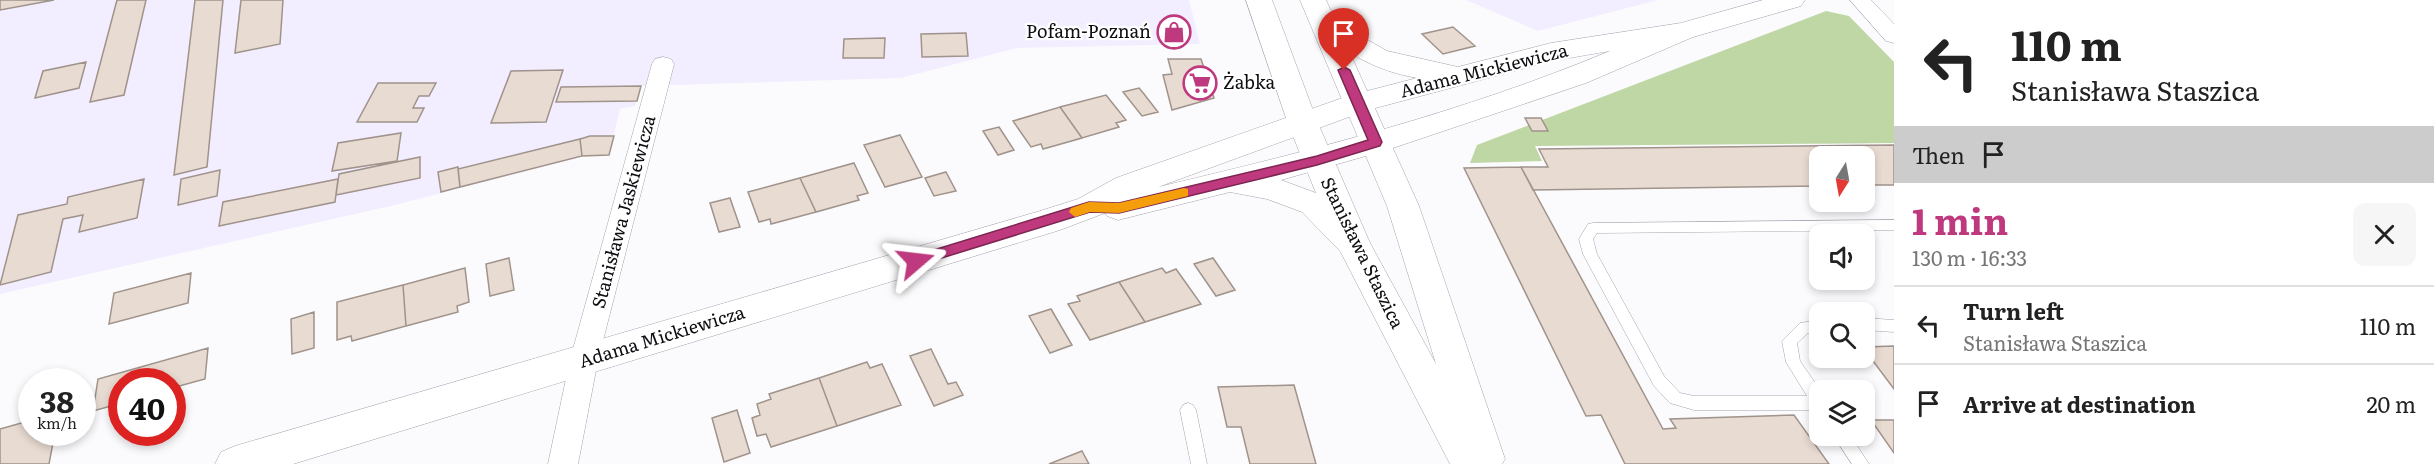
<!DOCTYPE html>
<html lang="en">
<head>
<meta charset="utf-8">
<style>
	body { margin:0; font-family:Literata,serif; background:#f6f6f6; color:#222; height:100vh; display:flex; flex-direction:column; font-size:22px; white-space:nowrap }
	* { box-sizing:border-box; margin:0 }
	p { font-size:20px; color:#767676 }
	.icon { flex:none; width:33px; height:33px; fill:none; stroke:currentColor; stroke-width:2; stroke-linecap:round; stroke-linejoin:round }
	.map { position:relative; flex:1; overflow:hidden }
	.sheet { display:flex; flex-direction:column; background:#fff; width:540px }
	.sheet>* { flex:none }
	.hud { background:#fff; color:#222; overflow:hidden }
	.needle { width:39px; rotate:191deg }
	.fabs { position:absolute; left:1809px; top:146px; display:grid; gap:12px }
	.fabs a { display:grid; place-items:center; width:66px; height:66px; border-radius:12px; background:#fff; box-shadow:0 3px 9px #0003; font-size:30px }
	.speed { position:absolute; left:18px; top:368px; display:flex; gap:12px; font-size:30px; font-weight:700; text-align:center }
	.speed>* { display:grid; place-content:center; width:78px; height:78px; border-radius:50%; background:#fff; box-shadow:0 3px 9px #0003; line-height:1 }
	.speed small { font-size:15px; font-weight:400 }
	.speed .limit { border:9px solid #d22; background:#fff; color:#111 }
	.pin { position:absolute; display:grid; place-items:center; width:51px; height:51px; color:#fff; margin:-62px -26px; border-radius:50% 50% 50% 0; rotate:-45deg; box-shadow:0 0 6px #0007 }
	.pin .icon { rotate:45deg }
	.me { position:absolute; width:66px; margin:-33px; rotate:73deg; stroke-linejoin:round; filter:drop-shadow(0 0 4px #0008) }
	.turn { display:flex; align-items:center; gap:21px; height:126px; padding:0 18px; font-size:27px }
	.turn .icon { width:78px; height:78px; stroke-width:2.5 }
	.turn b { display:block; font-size:42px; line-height:51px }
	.then { display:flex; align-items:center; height:57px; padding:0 18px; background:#0003; gap:12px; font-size:22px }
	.round { display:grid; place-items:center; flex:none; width:63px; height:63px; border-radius:12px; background:#f6f6f6 }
	.headline { display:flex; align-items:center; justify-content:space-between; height:102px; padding:0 18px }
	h1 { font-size:36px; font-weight:700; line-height:45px; color:#be397d }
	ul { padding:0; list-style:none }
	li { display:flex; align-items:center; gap:18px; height:78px; padding:0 18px; border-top:2px solid #e0e0e0 }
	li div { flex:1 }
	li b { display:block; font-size:22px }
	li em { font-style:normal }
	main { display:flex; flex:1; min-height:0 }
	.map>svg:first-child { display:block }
</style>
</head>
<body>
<main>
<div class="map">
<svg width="1894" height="464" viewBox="0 0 1894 464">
	<rect width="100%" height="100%" fill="#fbfbfd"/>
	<path fill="#f2eeff" d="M0,0H1189L1200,44L1017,48L901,78L641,86L635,106L620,109L609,155H588L395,205L0,294Z
		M1466,0H1658L1538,31Z"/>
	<path fill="#bfd6a5" d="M1826,11L1849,16L1894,62V143L1535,146L1542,161L1470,163L1477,145Z"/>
	<path fill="#e8dbd2" stroke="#9f938b" stroke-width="1.5" d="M0,0H54L0,10Z
		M117,0H146L124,95L90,102Z
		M195,0H223L207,167L174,175Z
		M241,0H283L280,44L235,53Z
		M1160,22H1182L1188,41H1165Z
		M1453,27L1475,46L1443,54L1422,34Z
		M966,33L968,56L922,57L921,34Z
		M885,38L884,58H843L844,39Z
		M1168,59H1201L1214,98L1172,110L1163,75L1172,74Z
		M86,62L79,88L35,98L43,71Z
		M563,70L546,122L491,123L511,71Z
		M378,83H436L429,96H419L413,108H424L417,122H357Z
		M641,86L637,101L556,102L561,87Z
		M1139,88L1144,94L1158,112L1142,116L1123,92Z
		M1106,95L1126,120L1116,123L1119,127L1082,138L1060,107Z
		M1060,107L1082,138L1043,149L1041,144L1031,147L1013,121Z
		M1525,118H1541L1548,131H1532Z
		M999,127L1014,150L998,155L983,131Z
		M401,133L397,161L332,171L338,143Z
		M900,135L922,177L885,187L864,145Z
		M590,136H614L609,155L582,156L580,139Z
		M580,139L582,156L460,187L458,169Z
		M1894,145V185H1864V156H1820V186L1533,190L1521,167H1548L1539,149Z
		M420,157V178L336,195L339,174Z
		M854,163L868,193L857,196L859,200L816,212L800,178Z
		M458,167L460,187L441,192L438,172Z
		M1521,167L1663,429L1676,428L1670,419L1794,415L1829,464H1625L1601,415L1586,416L1464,168Z
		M220,170L217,196L178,205L181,179Z
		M946,172L956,191L934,196L925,178Z
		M800,178L816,212L771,224L770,219L759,222L748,192Z
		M144,179L137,218L79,232L83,215L63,219L51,272L0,285L18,215L67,204L68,197Z
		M338,179L335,202L219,226L223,202Z
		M730,198L740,227L719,232L710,203Z
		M509,258L514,290L490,296L486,264Z
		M1213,258L1235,290L1216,296L1194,264Z
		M465,268L469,302L457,306L458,312L406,326L403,285Z
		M1162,268L1166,273L1176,269L1201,304L1145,322L1119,282Z
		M191,273L188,303L109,324L114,293Z
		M1119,282L1145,322L1090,340L1068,304L1080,301L1077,296Z
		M403,285L406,326L352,341L351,336L337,340V302Z
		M1051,309L1072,345L1050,353L1029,316Z
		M314,312V348L292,354L291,319Z
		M1894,346V389L1864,349V347Z
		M208,348L205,379L172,388V381H122V403L93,411L98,379Z
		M931,349L948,384L956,382L963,395L934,406L910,356Z
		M867,362L870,368L882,364L901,405L837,426L819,378Z
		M819,378L837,426L771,447L766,434L757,436L752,418L760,415L757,404L771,399L769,394Z
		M1294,385L1316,464H1250L1241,427H1227L1218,387Z
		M737,410L750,453L724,462L712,418Z
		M32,420V432H55L49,464H0V429Z
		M1871,420H1894V453Z
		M1082,451L1089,464H1049Z"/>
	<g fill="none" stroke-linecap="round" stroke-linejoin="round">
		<g stroke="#a5a2ae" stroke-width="1">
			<path id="service" d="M1894,220V230L1597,233L1593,239L1597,254L1664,376L1680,393L1694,396H1807L1786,362L1782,341L1800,323L1820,320V332L1808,333L1797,343L1800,361L1820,390V410H1694L1670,403L1654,386L1583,254L1579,239L1588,224L1593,223Z
				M1864,318L1894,320V332L1864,330Z
				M1188,403L1193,405L1196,410L1207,464H1191L1180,410L1183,405Z
				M1833,435H1850L1869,464H1852Z"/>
		</g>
		<g stroke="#a5a2ae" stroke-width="1">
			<path id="minor" d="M1850,0H1871L1894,24V43L1886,41Z
				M663,57L671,59L674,64L598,360L578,464H548L570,360L652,64L655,59Z"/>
		</g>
		<g stroke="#a5a2ae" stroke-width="1">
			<path id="tertiary" d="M1763,0H1805L1801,6L1693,37L1586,83L1387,150L1281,180L1324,196L1365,234L1370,243L1365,252L1353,255L1341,252L1302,212L1267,199L1230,192L1118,220L1107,216L1105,213L1060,230L293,464H215L221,452L235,446L1040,211L1078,199L1116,178L1348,96L1417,78C1372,70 1342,51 1309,20L1306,14L1309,8L1319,6L1329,8L1359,35L1387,51L1458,67L1551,43L1681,23ZM1610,51C1464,112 1311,151 1158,187L1368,110L1552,61Z"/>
		</g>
		<g stroke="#a5a2ae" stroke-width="1">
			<path id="secondary" d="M1246,0H1272L1317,121L1370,243L1436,364L1387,206L1300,0H1326L1419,206L1505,459L1502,464H1450L1336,243L1287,121Z"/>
		</g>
		<use href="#service" fill="#fff" fill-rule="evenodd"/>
		<use href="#minor" fill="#fff" fill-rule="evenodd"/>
		<use href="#tertiary" fill="#fff" fill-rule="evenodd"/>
		<use href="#secondary" fill="#fff" fill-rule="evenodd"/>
	</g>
	<path fill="#be397d" stroke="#7c2551" stroke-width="1.5" d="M1344,67L1350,70L1382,142L1380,146L1317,165L1119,213L1090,212L916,266L909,261L911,257L1089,202L1119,203L1317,156L1368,140L1338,70Z"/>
	<path fill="#f59e0b" d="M1184,188L1188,189V196L1119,213L1090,212L1075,217L1069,212L1071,208L1089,202L1119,203Z"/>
	<defs>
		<g id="shop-ring" transform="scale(1.725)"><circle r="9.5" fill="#fff" stroke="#be397d" stroke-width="1.5"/><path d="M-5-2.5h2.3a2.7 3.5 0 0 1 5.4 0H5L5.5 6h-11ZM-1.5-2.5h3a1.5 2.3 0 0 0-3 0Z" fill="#be397d"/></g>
		<g id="supermarket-ring" transform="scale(1.725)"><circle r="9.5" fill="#fff" stroke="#be397d" stroke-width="1.5"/><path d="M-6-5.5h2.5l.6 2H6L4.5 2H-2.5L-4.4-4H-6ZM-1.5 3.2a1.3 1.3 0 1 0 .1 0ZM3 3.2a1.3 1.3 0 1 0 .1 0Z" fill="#be397d"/></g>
	</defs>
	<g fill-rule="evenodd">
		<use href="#shop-ring" x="1174" y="32"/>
		<use href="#supermarket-ring" x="1200" y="83"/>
	</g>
	<g text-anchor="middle" stroke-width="4.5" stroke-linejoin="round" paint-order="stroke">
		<g font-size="18" fill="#0e0d11" stroke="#fff" text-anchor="end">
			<text x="1151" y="38">Pofam-Poznań</text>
			<text x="1223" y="89" text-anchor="start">Żabka</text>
		</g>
		<g font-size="18" fill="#0e0d11" stroke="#fff">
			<text transform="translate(1484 71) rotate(-14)" y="6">Adama Mickiewicza</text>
			<text transform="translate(624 212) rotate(-75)" y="6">Stanisława Jaskiewicza</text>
			<text transform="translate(1362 253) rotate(64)" y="6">Stanisława Staszica</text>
			<text transform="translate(662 337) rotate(-17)" y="6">Adama Mickiewicza</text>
		</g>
	</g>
</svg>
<div class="fabs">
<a><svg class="needle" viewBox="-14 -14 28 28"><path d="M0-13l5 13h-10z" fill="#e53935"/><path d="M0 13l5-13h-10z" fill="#767676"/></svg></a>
<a><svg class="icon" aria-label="sound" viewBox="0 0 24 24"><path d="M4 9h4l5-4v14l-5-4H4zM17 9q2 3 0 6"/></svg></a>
<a><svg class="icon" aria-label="search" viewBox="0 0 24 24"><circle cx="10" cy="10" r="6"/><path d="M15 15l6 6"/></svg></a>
<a><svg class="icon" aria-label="layers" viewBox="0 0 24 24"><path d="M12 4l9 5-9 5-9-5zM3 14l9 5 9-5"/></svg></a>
</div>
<div class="speed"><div>38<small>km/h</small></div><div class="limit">40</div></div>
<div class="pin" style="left:1344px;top:70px;background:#d93025"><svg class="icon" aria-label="arrive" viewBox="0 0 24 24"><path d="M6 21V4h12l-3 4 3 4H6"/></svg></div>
<svg class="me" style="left:916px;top:261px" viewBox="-20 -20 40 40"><path d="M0-17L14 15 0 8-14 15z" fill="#be397d" stroke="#fff" stroke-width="4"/></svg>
</div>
<section class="sheet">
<div class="hud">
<div class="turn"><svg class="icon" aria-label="left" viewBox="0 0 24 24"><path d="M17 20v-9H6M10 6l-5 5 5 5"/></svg><div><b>110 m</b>Stanisława Staszica</div></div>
<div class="then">Then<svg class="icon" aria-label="arrive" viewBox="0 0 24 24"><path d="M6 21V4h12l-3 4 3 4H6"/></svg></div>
</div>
<div class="headline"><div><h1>1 min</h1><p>130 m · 16:33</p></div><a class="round"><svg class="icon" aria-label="close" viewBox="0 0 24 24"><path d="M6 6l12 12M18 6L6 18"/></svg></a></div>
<ul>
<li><svg class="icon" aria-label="left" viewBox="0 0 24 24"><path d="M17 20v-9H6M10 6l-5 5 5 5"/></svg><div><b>Turn left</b><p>Stanisława Staszica</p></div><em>110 m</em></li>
<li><svg class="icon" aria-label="arrive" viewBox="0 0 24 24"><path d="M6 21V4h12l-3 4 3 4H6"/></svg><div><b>Arrive at destination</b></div><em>20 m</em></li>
</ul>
</section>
</main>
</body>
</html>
